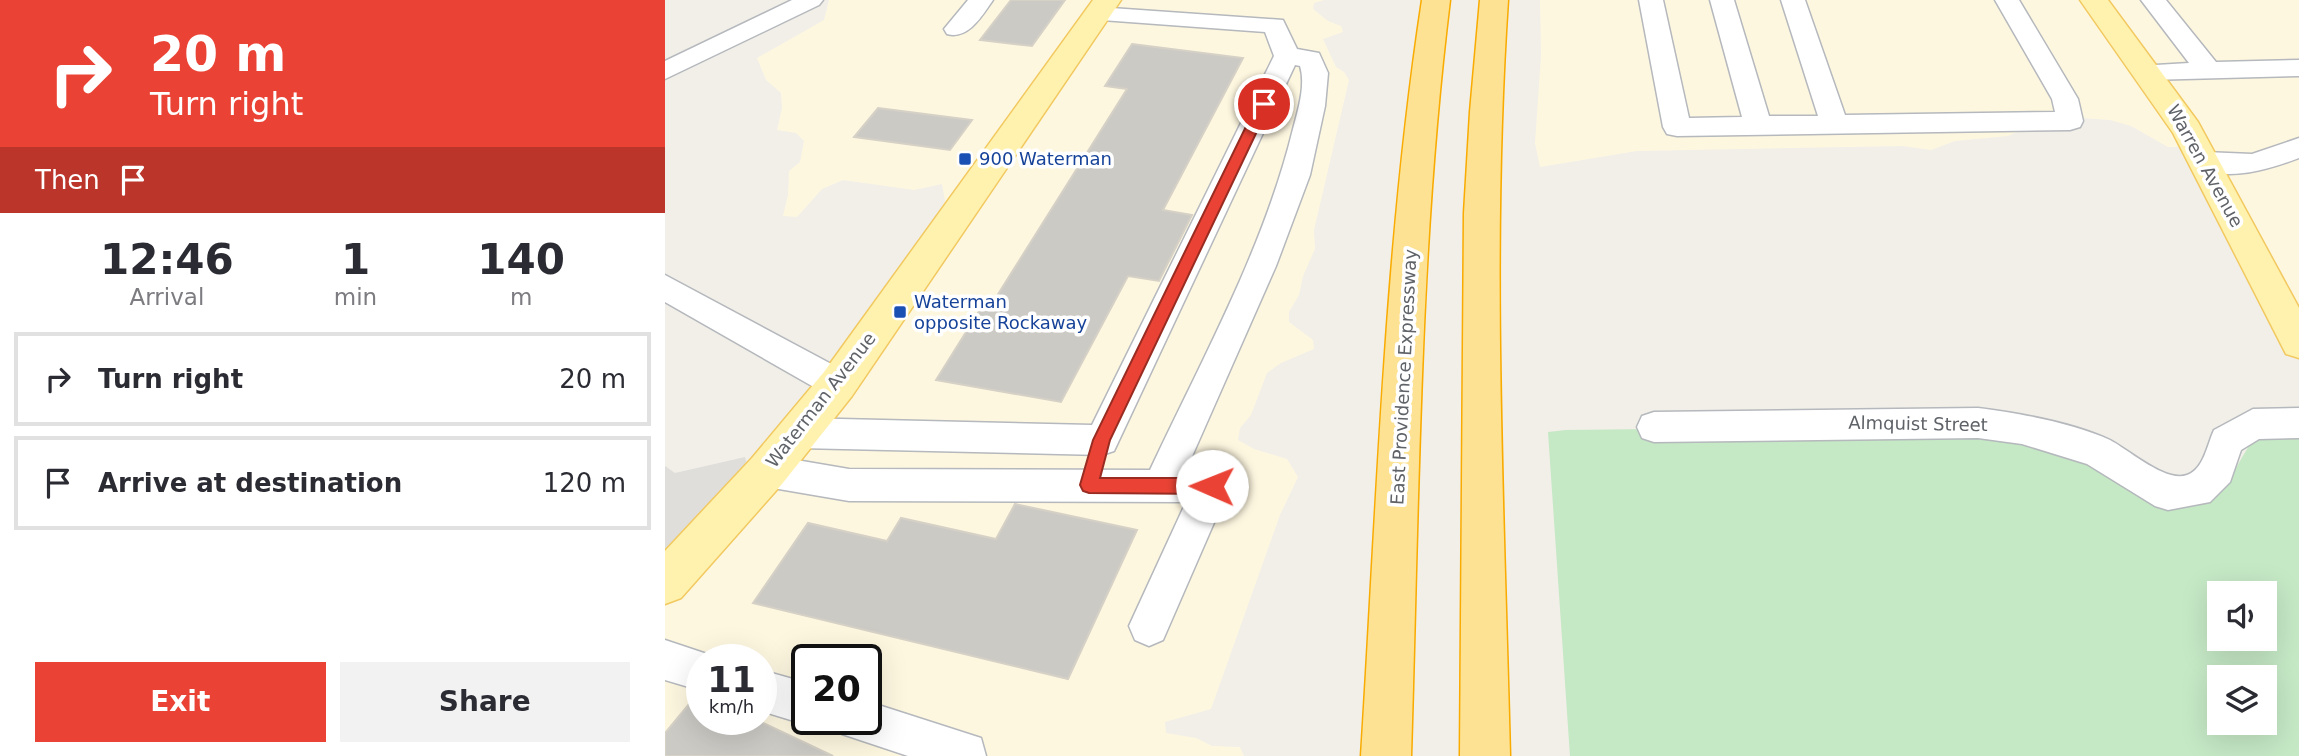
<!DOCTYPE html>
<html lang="en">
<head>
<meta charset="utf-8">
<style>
	body { margin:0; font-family:"DejaVu Sans",sans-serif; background:#f2f2f3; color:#2b2b33; height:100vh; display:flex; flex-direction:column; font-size:26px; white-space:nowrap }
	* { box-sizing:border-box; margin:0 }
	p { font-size:23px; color:#7c7c81 }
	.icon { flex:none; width:38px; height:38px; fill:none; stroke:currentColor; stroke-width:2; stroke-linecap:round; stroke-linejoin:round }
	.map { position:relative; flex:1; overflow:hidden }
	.sheet { display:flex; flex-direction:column; background:#fff; width:665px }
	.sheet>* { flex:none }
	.banner { background:#ea4335; color:#fff; overflow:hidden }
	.fabs { position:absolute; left:1542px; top:581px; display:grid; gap:14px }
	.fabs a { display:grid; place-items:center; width:70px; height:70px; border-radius:0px; background:#fff; box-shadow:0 7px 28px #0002; font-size:35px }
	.speed { position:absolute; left:21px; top:644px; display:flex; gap:14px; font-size:35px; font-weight:700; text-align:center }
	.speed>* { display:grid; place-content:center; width:91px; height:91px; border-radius:50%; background:#fff; box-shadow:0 7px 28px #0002; line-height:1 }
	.speed small { font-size:18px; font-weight:400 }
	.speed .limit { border:4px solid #111; border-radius:10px; background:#fff; color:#111 }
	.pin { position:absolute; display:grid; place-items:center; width:60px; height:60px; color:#fff; margin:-30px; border:4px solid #fff; border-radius:50%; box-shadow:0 2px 7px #0007 }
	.me { position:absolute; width:77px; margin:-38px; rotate:271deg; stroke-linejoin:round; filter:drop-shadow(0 0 5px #0008) }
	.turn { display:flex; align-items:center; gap:24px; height:147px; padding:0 35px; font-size:32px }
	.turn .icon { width:91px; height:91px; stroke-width:2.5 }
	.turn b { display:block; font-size:49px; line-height:60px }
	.then { display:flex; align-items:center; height:66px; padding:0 35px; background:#0003; gap:14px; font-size:26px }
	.eta { display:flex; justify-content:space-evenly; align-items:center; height:119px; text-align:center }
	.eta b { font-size:42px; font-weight:700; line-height:49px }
	.button { display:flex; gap:14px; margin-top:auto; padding:14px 35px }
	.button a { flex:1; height:80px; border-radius:0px; background:#ea4335; color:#fff; font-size:28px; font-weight:700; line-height:80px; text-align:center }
	.button a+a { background:#f2f2f3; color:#2b2b33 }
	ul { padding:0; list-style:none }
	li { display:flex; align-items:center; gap:21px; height:94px; margin:0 14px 10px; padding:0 21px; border:4px solid #e1e1e2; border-radius:0px }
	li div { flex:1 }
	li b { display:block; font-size:26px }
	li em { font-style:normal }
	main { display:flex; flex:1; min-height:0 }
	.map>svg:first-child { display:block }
</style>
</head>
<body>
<main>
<section class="sheet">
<div class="banner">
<div class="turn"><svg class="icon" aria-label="right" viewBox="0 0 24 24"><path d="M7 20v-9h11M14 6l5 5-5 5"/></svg><div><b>20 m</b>Turn right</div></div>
<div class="then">Then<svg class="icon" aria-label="arrive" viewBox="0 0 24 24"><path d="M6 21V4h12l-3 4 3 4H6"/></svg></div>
</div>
<div class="eta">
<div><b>12:46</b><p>Arrival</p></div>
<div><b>1</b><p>min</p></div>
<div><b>140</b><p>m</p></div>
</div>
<ul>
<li><svg class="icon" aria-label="right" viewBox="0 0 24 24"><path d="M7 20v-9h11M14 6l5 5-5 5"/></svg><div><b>Turn right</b></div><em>20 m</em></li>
<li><svg class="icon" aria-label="arrive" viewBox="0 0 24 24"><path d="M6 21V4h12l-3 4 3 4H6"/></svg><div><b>Arrive at destination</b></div><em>120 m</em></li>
</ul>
<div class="button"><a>Exit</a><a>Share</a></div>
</section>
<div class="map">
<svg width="1634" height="756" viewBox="0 0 1634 756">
	<rect width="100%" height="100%" fill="#f1efe8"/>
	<path fill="#fef7e0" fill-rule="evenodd" d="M164,0H659L649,3L648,9L663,21L676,26L678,32L658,39L671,67L679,72L684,80L649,230L650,249L638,276L634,295L624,312V322L648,340L649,349L616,363L602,373L586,415L575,428L573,440L589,449L622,459L633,477L615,515L546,709L500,722L501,733L531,738L547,746L575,747L579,756H0V583L77,499L266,227L280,201L277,184L249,190L178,180L157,189L132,217L118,216L123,195L124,171L135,162L139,141L131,133L112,130L117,108L116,93L101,80L92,58L159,20ZM37,660H96V719H37ZM142,660H201V719H142Z
		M875,0H1634V330L1527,147H1503L1466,126L1445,120L1388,116L1343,136L1290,141L1266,150L1238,146L972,151L875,167L870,143L876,56Z"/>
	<path fill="#e0deda" d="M80,457L84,472L0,583V466L10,473Z"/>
	<path fill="#c5e8c5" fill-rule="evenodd" d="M1634,420V756H905L883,432L901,430L1309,425L1455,468L1562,483L1588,439ZM1554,593H1600V639H1554ZM1554,677H1600V723H1554Z"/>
	<path fill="#cccac5" stroke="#d6d1c6" stroke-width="2" d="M346,0H400L367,46L315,40Z
		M467,44L578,58L498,210L527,215L494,281L463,276L396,402L271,380L323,297L330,299L462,89L440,86Z
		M213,108L307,120L285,150L189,137Z
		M350,504L472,530L403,679L88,603L143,523L222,541L236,518L331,539Z
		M33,693L37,694V719H90L168,756H0V733Z"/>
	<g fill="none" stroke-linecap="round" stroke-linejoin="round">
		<g stroke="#b5b8bc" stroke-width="3">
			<path id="minor" d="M127,0H158L154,5L0,79V61Z
				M303,0H328C317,16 303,40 282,34L279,29Z
				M974,0H998L1024,118L1077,117L1045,0H1069L1104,116H1153L1116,0H1140L1180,115L1390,112L1387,99L1330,0H1354L1413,99L1418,121L1415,127L1405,130L1012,136L1002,134L998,127Z
				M1476,0H1501L1551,62L1634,60V76L1483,80L1474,78L1470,72L1474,66L1524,63Z
				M432,7L618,20L632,49L654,53L663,73L660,106L645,175L611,266L521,470H547L560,475L565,486L498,640L484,646L470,640L464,626L521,502L184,501L102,487L89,482L84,471L89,460L102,455L184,469L485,470C537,359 599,248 628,129C633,110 641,85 635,66L630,65L449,451L437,455L134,448L122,444L117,433L122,422L134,418L427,425L609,56L600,32L423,19L420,14L423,9Z
				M1634,138V158C1599,171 1568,180 1530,169L1526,162L1530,155L1540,152L1587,154Z
				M0,275L185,374L190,384L185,394L173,398L161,394L0,302Z
				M1313,408C1353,413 1408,423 1445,440C1464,450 1501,483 1522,475C1539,469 1542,445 1549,430L1588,409L1634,408V438L1594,439L1576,450L1565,482L1545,502L1503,510L1490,506L1422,464L1357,444L1313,438L989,442L977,438L972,427L977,416L989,412Z
				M0,640L51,657L53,660H37V691L0,680Z
				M96,670L142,683V719H155L142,725L96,711Z
				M201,701L316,738L321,756H243L177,734L171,719H201Z"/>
		</g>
		<g stroke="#f2c960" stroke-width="3">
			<path id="major" d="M428,0H456L187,396L117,484L16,598L0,604V551L87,458L159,372Z
				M1415,0H1443L1533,122L1634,308V358L1621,354L1508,133Z"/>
		</g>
		<g stroke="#f9ab00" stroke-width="3">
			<path id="highway" d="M757,0H785C754,250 754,504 746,756H696C712,504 719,250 757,0Z
				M815,0H843C826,252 839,504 845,756H795L799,213L805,112Z"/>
		</g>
		<use href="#minor" fill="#fff" fill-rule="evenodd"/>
		<use href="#major" fill="#fff2af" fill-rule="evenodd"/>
		<use href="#highway" fill="#fde293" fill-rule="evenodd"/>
	</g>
	<path fill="#ea4335" stroke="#982c22" stroke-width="2" d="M599,100L605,104L445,440L435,478H547L553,480L555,486L553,491L547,494L424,493L418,491L415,485L428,440L592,104Z"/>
	<g fill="#1a4fb4" stroke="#fff" stroke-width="2.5">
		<rect x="293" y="152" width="14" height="14" rx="3.5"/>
		<rect x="228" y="305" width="14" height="14" rx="3.5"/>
	</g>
	<g text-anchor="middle" stroke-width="7" stroke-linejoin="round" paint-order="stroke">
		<g font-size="18" fill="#164399" stroke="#fff" text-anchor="start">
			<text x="314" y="165">900 Waterman</text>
			<text x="249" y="308">Waterman<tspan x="249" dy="21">opposite Rockaway</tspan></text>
		</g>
		<g font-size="18" fill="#5f6368" stroke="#fff">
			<text transform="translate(1540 166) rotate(61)" y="6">Warren Avenue</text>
			<text transform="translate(739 377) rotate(-87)" y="6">East Providence Expressway</text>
			<text transform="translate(156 400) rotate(-52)" y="6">Waterman Avenue</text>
			<text transform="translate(1253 424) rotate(1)" y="6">Almquist Street</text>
		</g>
	</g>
</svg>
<div class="fabs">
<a><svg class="icon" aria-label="sound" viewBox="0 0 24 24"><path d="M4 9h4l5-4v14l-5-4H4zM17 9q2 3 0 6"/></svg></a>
<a><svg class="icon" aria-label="layers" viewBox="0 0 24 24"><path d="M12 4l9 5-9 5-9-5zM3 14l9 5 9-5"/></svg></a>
</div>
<div class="speed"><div>11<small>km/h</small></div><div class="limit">20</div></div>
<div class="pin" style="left:599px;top:104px;background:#d93025"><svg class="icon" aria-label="arrive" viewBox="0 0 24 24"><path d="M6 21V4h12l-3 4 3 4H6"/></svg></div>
<svg class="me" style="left:547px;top:486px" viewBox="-20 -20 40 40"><circle r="19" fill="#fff"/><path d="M0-13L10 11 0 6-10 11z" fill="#ea4335"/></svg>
</div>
</main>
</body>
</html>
